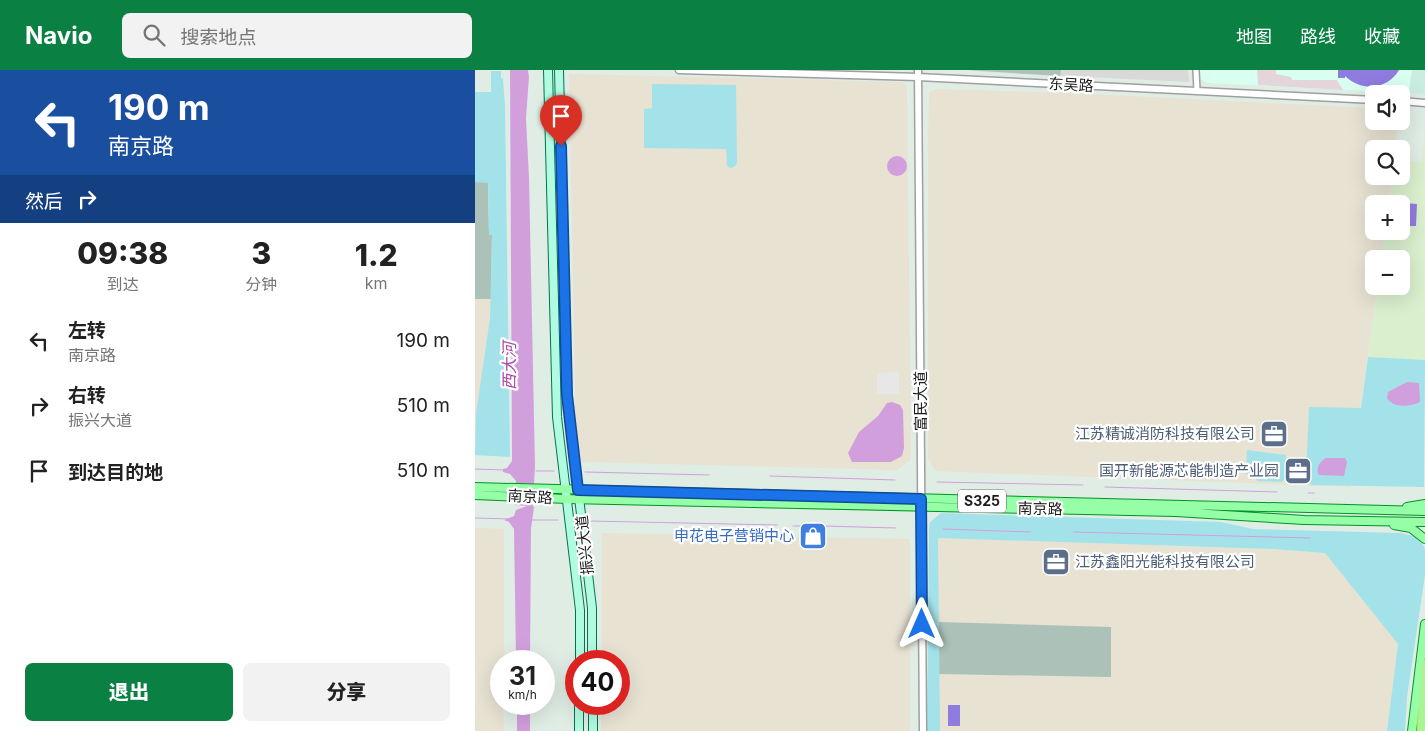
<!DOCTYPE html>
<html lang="zh">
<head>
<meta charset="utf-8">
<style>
	body { margin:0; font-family:Inter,"Noto Sans SC",sans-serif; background:#f2f2f2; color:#222; height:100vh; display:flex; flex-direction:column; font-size:19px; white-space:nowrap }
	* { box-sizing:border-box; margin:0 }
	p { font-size:16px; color:#767676 }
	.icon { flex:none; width:28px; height:28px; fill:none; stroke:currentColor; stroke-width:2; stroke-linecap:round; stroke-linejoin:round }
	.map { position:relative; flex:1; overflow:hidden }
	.side { display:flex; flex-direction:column; background:#fff; width:475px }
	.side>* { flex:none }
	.banner { background:#1a4fa0; color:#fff; overflow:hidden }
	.controls { position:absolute; left:890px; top:15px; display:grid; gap:10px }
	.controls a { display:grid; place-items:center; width:45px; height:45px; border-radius:8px; background:#fff; box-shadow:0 5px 20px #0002; font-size:25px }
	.speed { position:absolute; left:15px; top:580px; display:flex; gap:10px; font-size:25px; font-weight:700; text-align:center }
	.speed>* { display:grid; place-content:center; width:65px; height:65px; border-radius:50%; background:#fff; box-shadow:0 5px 20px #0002; line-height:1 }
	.speed small { font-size:12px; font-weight:400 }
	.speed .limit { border:8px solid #d22; background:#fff; color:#111 }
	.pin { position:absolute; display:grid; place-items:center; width:42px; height:42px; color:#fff; margin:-51px -21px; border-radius:50% 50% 50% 0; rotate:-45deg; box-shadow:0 0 5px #0007 }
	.pin .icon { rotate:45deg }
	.me { position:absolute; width:55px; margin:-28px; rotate:0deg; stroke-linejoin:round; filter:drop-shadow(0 0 4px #0008) }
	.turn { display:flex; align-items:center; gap:18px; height:105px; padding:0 25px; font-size:22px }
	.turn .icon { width:65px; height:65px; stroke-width:2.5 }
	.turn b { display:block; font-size:35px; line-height:42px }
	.then { display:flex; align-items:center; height:48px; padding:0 25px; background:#0003; gap:10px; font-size:19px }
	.eta { display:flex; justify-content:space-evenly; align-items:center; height:85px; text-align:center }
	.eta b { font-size:30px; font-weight:800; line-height:35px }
	.cta { display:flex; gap:10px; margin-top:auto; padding:10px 25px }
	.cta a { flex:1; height:58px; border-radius:8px; background:#0b8043; color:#fff; font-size:20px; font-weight:800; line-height:58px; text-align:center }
	.cta a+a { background:#f2f2f2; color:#222 }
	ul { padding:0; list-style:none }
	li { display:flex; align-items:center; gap:15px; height:65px; padding:0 25px }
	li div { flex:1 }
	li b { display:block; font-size:19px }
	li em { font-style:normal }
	header { display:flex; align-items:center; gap:30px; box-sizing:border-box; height:70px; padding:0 25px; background:#0b8043; color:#fff }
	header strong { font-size:24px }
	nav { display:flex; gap:28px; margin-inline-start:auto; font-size:18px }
	.search { width:350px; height:45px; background:#f2f2f2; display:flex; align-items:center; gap:12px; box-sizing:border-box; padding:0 18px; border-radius:8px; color:#767676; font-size:19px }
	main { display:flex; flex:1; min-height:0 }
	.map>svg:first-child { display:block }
</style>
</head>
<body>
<header>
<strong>Navio</strong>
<div class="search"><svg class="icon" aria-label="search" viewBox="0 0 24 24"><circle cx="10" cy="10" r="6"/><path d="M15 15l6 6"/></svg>搜索地点</div>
<nav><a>地图</a><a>路线</a><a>收藏</a></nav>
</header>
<main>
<section class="side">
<div class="banner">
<div class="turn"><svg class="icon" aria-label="left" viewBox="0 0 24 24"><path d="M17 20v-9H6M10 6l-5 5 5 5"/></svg><div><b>190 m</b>南京路</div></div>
<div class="then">然后<svg class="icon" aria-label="right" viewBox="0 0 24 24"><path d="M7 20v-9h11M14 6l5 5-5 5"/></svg></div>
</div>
<div class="eta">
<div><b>09:38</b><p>到达</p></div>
<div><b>3</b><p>分钟</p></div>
<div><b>1.2</b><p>km</p></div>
</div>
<ul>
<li><svg class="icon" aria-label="left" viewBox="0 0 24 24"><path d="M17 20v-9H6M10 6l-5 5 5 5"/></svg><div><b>左转</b><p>南京路</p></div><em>190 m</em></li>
<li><svg class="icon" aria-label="right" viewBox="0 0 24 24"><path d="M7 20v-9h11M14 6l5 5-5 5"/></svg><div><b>右转</b><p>振兴大道</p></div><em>510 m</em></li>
<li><svg class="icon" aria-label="arrive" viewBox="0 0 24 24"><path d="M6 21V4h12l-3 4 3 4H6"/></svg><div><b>到达目的地</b></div><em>510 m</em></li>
</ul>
<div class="cta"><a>退出</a><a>分享</a></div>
</section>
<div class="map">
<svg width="950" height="661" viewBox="0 0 950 661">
	<rect width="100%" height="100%" fill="#e0ede4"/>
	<path fill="#d9d9d8" d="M493,0H713L714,12L511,2Z"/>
	<path fill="#daefce" d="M950,54V290L893,287L902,216H926V189H906L910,161H926V134H913L917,106H926V91L947,92Z"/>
	<path fill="#e7e2d2" d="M94,4L427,12L432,16L436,389L422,400L107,392L101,371Z
		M461,19L592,23L899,38V51H924L920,79H899V106H917L913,134H899V161H910L906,189H899V216H902L875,417L461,401L453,388V79L454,22Z
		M0,165H17L15,248L0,365Z
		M0,458L29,459V591H26L29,661H0Z
		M127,463L435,469V661H126L127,634H144V591H127Z
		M462,468L798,479L850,483L923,574L912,661H464Z"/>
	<path fill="#d8ffef" d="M725,0H937L934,23L732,13L726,9Z"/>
	<path fill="#acc2b9" d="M493,0H586L585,6Z
		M0,112H13L14,164L17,165L16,229H0Z
		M463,552L636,557V607L464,604Z"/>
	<path fill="#caede2" d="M937,0H950V24L934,23Z"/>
	<path fill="#a4e2ea" d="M16,1H26V8L28,9L30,36L35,387L0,385L1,344L15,248L17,165H14L13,113L0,112V22H16Z
		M177,14L261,15L262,93L259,97L256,98L252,96L251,79L169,78V39L177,38Z
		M893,287L950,290L949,417L835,415L836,406H831L834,337L886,338Z
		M772,380L811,385L810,409L807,412L782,411L781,405L771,404Z
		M466,443L746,452L778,459L925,463L939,466L949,476L950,480V505L932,627L930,661H912L923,574L850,483L798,479L463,468L465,661H452L454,458L455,452Z"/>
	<path fill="#907bdf" d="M863,0H924C912,20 887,22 870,6V8H863Z
		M929,133L942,134L941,156H928Z
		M473,635H485V656H473Z"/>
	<path fill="#e7e7e7" d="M424,302V324H402V303Z"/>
	<path fill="#e3d5da" d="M782,0H801V4L816,7L817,10H862L868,20L783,15Z"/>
	<path fill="#d29fdd" d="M35,0H53L54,7L51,48L54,108L60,396L59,414L56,415L55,432L59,437L56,459L55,591H41L39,459L34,452L29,450L39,446L41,440L52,436L40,435L41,411L35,404L28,402V399L32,398L37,391Z
		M412 96a10 10 0 1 1 20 0a10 10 0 1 1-20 0Z
		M932,312L944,313L945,332C934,337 918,338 912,328L913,322Z
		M417,332L425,335L428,340L429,378L427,386L416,392H377L373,383L384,362L403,346L412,333Z
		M851,388H870L872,392L869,406L844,405C840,399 845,391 851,388Z
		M42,634H55V661H42Z"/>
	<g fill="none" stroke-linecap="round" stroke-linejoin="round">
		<path stroke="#d29fdd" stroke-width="1" d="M0,399L29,400
			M61,401H79
			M110,402L234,405
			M295,406L420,410
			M462,412L608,415
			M630,417L802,422
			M833,423H839
			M0,448L35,449
			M57,450H83
			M115,451L302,455
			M318,456H330
			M347,456L421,458
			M468,459L555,462
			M599,462L835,468"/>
		<g stroke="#9f9f9f" stroke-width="8">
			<path id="minor" d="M721,0L722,21"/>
		</g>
		<g stroke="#9f9f9f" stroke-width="9">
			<path id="tertiary" d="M204,0L443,7L899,30
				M443,0L448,661
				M926,31L950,33"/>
		</g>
		<g stroke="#027352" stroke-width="10">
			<path id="secondary" d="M73,0L82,347L105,540V591
				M84,0L92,325L117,538V591
				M118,634V661
				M104,661V634"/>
		</g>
		<g stroke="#009327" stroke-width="10">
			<path id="primary" d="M0,417L950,441
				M0,425L92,429L701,442L829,450L950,452
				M932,437L950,434
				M919,455L936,458L950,469
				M937,661L950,554"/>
		</g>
		<g stroke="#aada1f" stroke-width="11">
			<path id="trunk" d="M947,661L950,595"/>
		</g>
		<use href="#minor" stroke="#fff" stroke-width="5"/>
		<use href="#tertiary" stroke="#fff" stroke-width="6"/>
		<use href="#secondary" stroke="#b1fbe1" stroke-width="8"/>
		<use href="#primary" stroke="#95fea6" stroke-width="8"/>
		<use href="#trunk" stroke="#aaf396" stroke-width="9"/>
	</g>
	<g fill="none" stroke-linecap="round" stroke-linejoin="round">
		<g stroke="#114b97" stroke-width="12">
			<path id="route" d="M86,76L92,325L103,420L446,429L447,554"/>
		</g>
		<use href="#route" stroke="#1a73e8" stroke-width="9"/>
	</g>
	<defs>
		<g id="office-square" transform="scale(1.4375)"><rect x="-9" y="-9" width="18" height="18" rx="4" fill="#5c6f8a" stroke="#fff"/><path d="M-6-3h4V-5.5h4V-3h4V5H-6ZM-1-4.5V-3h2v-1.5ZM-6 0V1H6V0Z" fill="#fff"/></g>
		<g id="shop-square" transform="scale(1.4375)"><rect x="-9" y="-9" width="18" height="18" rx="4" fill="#3f7fe0" stroke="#fff"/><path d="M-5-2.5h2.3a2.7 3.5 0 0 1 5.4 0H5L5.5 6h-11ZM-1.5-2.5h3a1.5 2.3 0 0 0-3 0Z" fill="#fff"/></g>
	</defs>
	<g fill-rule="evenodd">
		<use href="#office-square" x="799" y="364"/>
		<use href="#office-square" x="823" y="401"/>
		<use href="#shop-square" x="338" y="466"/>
		<use href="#office-square" x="581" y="492"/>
	</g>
	<g text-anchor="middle" stroke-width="4.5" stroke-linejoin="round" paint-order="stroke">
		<rect fill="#fff" stroke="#5f5f5f" stroke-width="1" x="483" y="419.5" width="48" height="23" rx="4"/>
		<g font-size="14" font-weight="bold" fill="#1b1b1b">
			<text x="507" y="436">S325</text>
		</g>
		<g font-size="15" fill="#1b1b1b" stroke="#fff">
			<text transform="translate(596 15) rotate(3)" y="5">东吴路</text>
			<text transform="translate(446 331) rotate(-90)" y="5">富民大道</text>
			<text transform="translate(55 427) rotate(3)" y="5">南京路</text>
			<text transform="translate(565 439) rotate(1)" y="5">南京路</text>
			<text transform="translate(110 475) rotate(-96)" y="5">振兴大道</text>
		</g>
		<g font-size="15" fill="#4e5e75" stroke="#fff" text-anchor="end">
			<text x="780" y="369">江苏精诚消防科技有限公司</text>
			<text x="804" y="406">国开新能源芯能制造产业园</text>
			<text x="600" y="497" text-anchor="start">江苏鑫阳光能科技有限公司</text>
		</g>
		<g font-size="15" fill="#366cbe" stroke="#fff" text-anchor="end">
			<text x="319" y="471">申花电子营销中心</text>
		</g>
		<g font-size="16" font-style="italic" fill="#ac46a2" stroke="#fff">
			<text transform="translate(34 296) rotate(-90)" y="6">西大河</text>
		</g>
	</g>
</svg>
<div class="controls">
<a><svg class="icon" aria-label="sound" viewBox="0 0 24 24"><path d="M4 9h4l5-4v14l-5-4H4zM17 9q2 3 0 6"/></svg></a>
<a><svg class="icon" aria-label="search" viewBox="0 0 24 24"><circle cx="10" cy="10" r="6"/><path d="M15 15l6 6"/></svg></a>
<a>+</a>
<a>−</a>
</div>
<div class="speed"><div>31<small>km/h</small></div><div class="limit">40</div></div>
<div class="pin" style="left:86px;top:76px;background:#d93025"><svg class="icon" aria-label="arrive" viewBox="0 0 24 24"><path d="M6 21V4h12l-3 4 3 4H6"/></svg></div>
<svg class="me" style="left:447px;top:554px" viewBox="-20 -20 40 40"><path d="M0-17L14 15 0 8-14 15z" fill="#1a73e8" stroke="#fff" stroke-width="4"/></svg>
</div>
</main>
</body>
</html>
